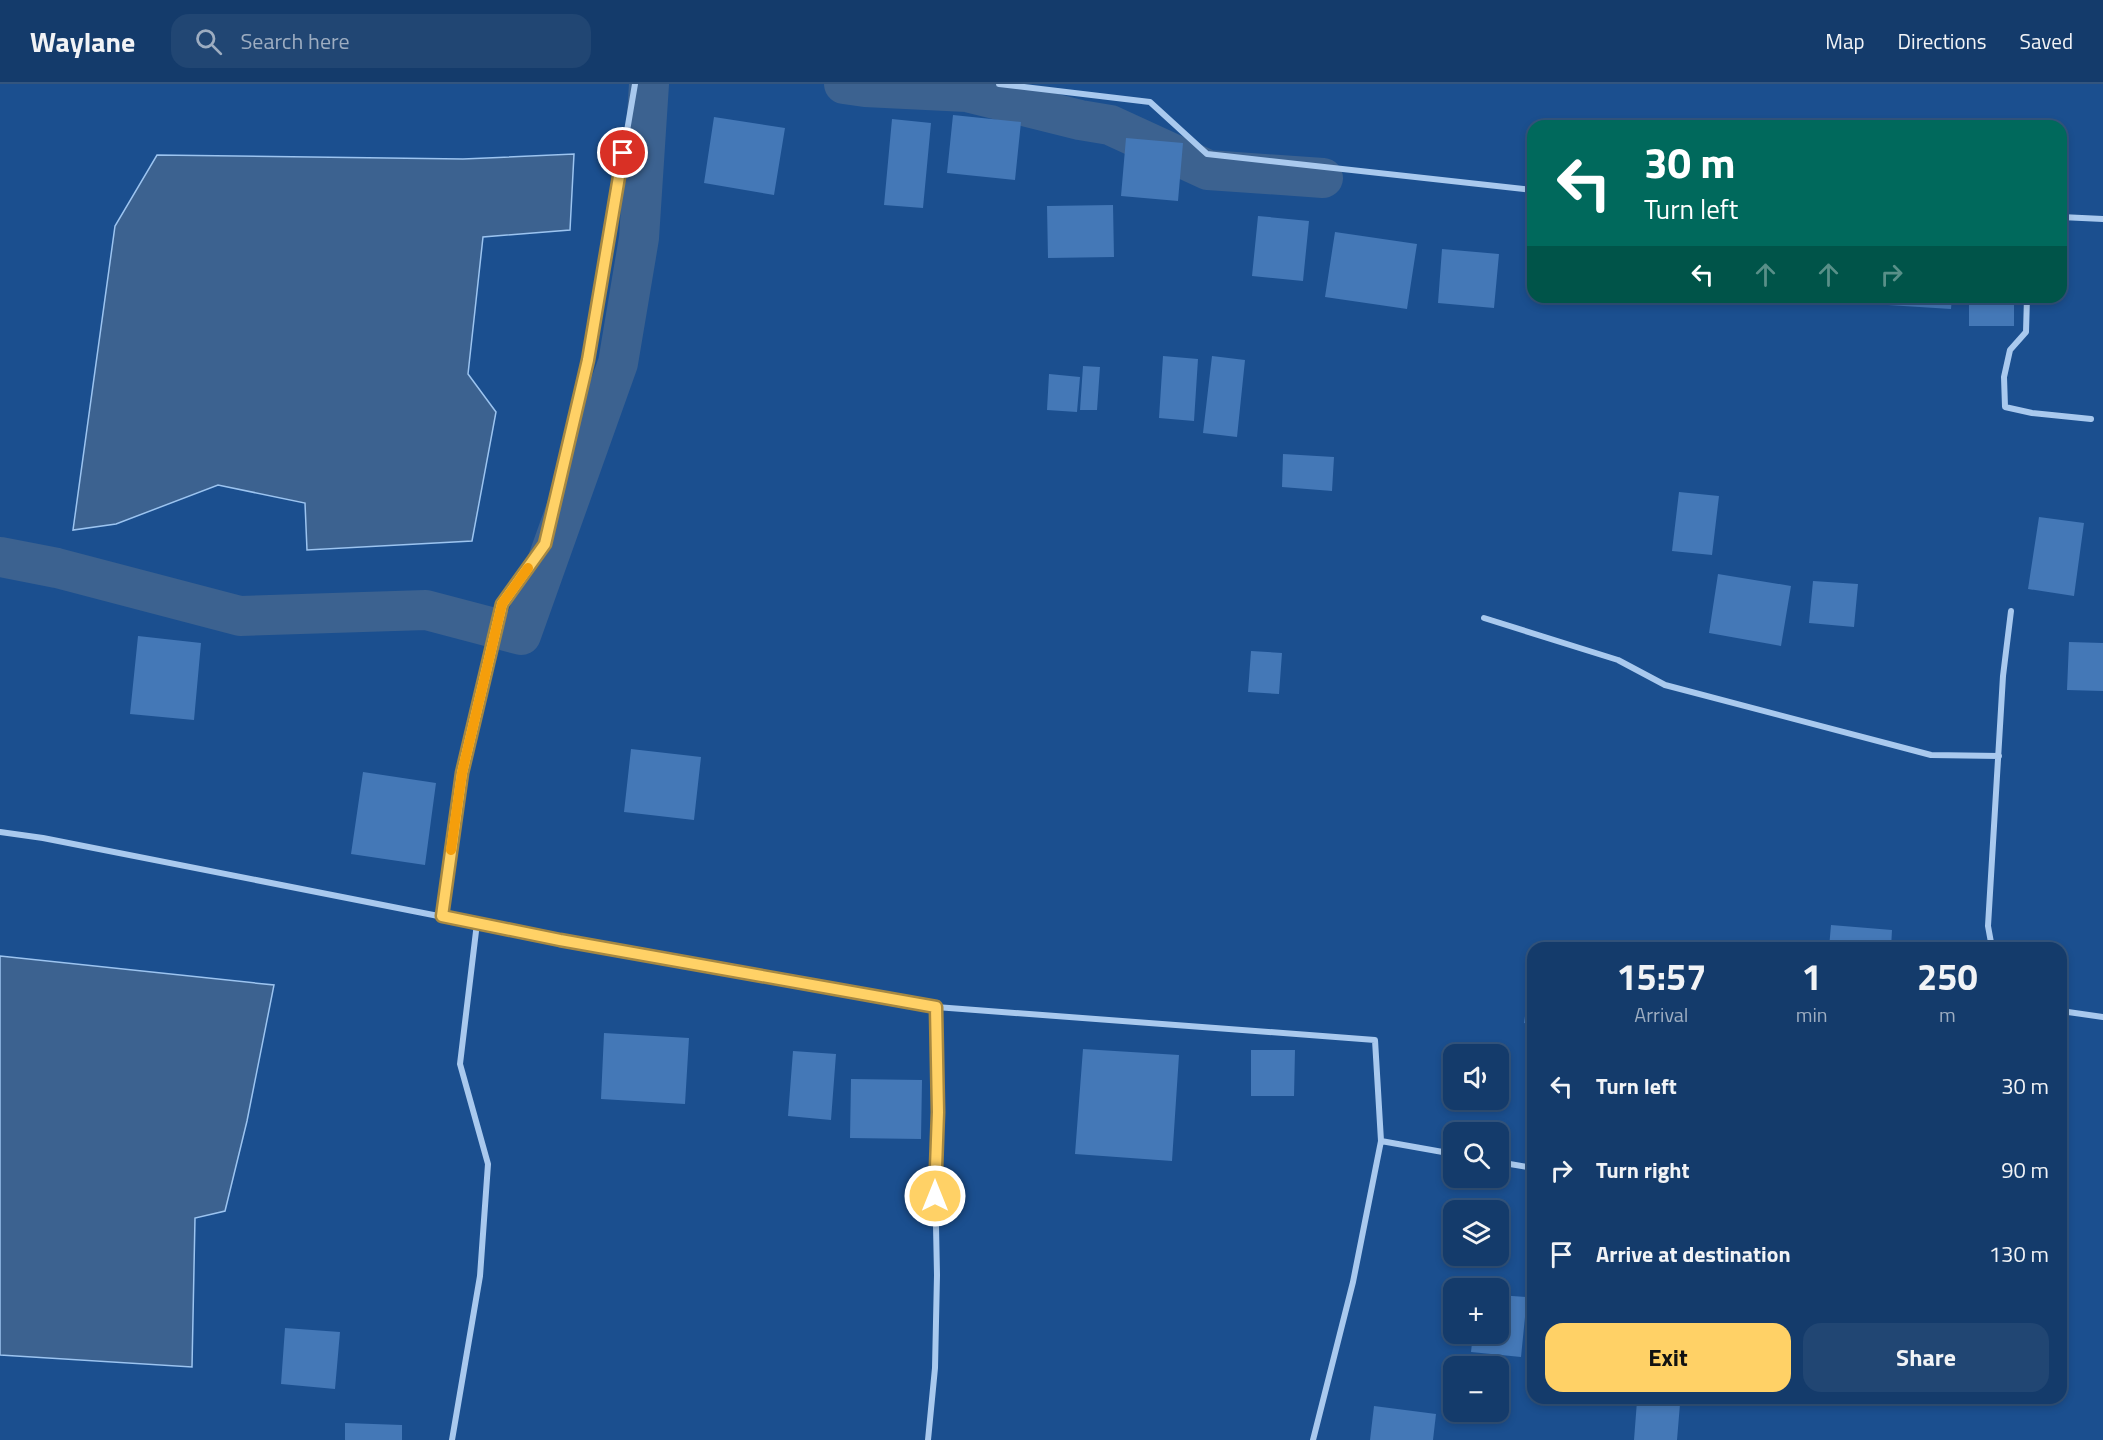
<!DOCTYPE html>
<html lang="en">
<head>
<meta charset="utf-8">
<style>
	body { margin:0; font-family:"Titillium Web",sans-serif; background:#214673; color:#f1f3f6; height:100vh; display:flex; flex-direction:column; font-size:22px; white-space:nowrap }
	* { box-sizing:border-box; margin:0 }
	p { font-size:20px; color:#9dadc1 }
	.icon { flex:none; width:33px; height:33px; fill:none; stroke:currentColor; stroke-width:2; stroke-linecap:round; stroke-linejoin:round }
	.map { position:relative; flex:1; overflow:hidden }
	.details { position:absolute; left:1527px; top:858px; width:540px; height:462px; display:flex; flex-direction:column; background:#143b6b; border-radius:18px; box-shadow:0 3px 9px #0003,0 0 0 2px #33557e }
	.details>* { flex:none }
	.top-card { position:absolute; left:1527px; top:36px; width:540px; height:183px; border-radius:18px; box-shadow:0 3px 9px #0003,0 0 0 2px #33557e; background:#00695c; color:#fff; overflow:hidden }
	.fabs { position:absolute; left:1443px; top:960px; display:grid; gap:12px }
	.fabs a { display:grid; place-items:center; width:66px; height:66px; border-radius:12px; background:#143b6b; box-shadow:0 3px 9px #0003,0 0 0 2px #33557e; font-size:30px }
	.pin { position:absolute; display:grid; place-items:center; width:51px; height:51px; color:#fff; margin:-26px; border:3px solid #fff; border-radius:50%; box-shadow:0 2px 6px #0007 }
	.me { position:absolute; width:66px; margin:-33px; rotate:0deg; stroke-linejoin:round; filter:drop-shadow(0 0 4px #0008) }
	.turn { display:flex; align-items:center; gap:21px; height:126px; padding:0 18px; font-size:27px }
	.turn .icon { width:78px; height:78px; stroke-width:2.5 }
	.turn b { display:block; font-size:42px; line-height:51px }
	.lanes { display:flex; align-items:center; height:57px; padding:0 18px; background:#0003; justify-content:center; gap:30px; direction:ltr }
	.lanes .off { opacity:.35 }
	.eta { display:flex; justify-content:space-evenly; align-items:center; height:102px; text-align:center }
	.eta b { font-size:36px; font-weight:700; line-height:42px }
	.primary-button { display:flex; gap:12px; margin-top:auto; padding:12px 18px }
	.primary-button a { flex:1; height:69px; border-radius:18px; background:#ffd166; color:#111; font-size:24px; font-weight:700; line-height:69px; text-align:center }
	.primary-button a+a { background:#214673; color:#f1f3f6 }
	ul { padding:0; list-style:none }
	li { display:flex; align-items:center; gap:18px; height:84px; padding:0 18px }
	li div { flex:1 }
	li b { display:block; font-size:22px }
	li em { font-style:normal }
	header { display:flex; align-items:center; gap:36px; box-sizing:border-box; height:84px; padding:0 30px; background:#143b6b; border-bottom:2px solid #33557e }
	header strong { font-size:28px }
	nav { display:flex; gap:33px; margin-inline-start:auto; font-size:21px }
	.search { width:420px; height:54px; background:#214673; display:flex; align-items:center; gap:15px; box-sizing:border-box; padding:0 21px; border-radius:18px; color:#9dadc1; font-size:22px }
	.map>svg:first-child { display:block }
</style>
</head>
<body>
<header>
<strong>Waylane</strong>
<div class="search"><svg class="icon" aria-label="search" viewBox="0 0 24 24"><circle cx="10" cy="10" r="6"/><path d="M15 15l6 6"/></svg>Search here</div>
<nav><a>Map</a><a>Directions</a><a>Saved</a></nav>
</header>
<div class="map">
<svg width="2103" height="1356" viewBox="0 0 2103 1356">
	<rect width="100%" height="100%" fill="#1b4f8f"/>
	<path fill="#3c6290" stroke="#9cc4f0" stroke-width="1.5" d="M574,70L570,146L483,153L468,290L496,328L472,457L307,466L305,419L218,401L116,440L73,446L115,142L157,71L463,75Z
		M0,872L274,901L247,1037L225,1127L195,1134L192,1283L0,1271Z"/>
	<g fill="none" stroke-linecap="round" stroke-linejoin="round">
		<path stroke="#3c6290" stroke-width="40" d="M844,0L865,3L967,8L1080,36L1110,41L1208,86L1323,94
			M0,473L57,484L240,532L426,526L521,551L618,279L639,154L649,0"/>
	</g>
	<path fill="#4478b7" d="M953,31L1021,38L1015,96L947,89Z
		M714,33L785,44L774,111L704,99Z
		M892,35L931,39L923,124L884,121Z
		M1126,54L1183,59L1178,117L1121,112Z
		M1113,121L1114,173L1048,174L1047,122Z
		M1258,132L1309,137L1303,197L1252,192Z
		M1335,148L1417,160L1407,225L1325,213Z
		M1442,165L1499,170L1494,224L1438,219Z
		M1888,213H1952L1951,225L1888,221Z
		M1969,213H2014V242H1969Z
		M1163,272L1198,275L1194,337L1159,334Z
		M1212,272L1245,276L1237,353L1203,349Z
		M1083,282L1100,283L1097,326H1080Z
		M1049,290L1080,293L1077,328L1047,326Z
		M1283,370L1334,373L1332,407L1282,403Z
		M1679,408L1719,412L1712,471L1672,467Z
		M2039,433L2084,439L2074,512L2028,505Z
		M1718,490L1791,502L1781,562L1709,549Z
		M1813,497L1858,500L1854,543L1809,539Z
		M138,552L201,559L194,636L130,630Z
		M2069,558L2103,559V607L2067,606Z
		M1251,567L1282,569L1279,610L1248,608Z
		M631,665L701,673L694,736L624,728Z
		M363,688L436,699L425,781L351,770Z
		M1831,841L1892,846L1891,864H1829Z
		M1532,884H1533V940L1524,939Z
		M604,949L689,954L685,1020L601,1015Z
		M1083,965L1179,971L1172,1077L1075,1070Z
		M1251,966H1295L1294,1012H1251Z
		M793,967L836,970L831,1036L788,1032Z
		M851,995L922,996L921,1055L850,1054Z
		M1498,1211L1527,1213L1521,1273L1471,1268L1473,1250H1498Z
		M285,1244L340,1248L335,1305L281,1300Z
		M1551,1314H1617V1320L1551,1316Z
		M1637,1317L1680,1320L1677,1356H1634Z
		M1374,1322L1436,1330L1433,1356H1370Z
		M345,1339L402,1341V1356H345Z"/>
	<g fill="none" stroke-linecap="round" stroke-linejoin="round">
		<path stroke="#a9c9ee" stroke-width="6" d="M999,0L1150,18L1207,70L1533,106
			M2061,133L2103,135
			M2027,213L2026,248L2010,266L2004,293L2005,323L2032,329L2091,335
			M1484,534L1618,576L1665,601L1931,671L1999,672
			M0,748L43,754L560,856L936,923L1375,956L1381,1057L1353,1198L1313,1356
			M442,832L462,689L502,520L545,460L588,276L635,0
			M1992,864L1988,842L2003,592L2011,527
			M2061,927L2103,933
			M1381,1057L1454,1070
			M1498,1078L1533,1084
			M452,1356L480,1192L488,1080L460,980L477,839
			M928,1356L935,1284L937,1191L935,1092L938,1028L936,923"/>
	</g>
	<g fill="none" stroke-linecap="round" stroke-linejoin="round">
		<g stroke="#a68842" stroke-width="15">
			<path id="route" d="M623,69L588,276L545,460L502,520L462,689L442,832L560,856L936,923L938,1028L935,1112"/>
		</g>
		<use href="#route" stroke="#ffd166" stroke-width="10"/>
		<path stroke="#f59e0b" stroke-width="10" d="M451,766L462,689L502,520L528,484"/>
	</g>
</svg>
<div class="fabs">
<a><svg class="icon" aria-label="sound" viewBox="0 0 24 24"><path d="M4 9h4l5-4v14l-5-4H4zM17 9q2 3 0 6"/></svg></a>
<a><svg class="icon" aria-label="search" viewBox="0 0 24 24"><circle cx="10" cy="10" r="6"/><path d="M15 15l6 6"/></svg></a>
<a><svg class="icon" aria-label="layers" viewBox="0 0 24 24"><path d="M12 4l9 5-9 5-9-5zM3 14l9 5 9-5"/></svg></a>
<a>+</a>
<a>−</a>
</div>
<div class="pin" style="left:623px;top:69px;background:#d93025"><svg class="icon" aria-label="arrive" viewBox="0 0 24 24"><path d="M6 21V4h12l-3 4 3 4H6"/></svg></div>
<svg class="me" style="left:935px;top:1112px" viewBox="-20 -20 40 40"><circle r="17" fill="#ffd166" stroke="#fff" stroke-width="3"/><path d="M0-11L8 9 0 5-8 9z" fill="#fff"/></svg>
<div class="top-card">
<div class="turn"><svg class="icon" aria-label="left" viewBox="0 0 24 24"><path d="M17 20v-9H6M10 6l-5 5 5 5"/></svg><div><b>30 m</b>Turn left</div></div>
<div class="lanes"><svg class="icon" aria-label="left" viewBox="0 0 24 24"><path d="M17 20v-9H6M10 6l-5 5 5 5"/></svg><svg class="icon off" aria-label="ahead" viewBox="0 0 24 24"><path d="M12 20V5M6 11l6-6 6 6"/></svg><svg class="icon off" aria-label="ahead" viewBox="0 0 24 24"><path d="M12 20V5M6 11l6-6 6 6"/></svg><svg class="icon off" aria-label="right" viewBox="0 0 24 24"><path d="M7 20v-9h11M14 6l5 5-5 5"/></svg></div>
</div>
<section class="details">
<div class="eta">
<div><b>15:57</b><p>Arrival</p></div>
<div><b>1</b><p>min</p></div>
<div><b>250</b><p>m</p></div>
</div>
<ul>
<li><svg class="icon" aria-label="left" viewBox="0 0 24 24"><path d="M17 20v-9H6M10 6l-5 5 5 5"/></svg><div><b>Turn left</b></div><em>30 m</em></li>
<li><svg class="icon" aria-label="right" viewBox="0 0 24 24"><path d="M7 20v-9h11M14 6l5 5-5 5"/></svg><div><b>Turn right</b></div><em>90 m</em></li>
<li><svg class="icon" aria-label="arrive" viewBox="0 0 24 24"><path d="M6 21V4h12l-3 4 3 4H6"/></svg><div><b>Arrive at destination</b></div><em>130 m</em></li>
</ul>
<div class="primary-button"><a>Exit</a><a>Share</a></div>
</section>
</div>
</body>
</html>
